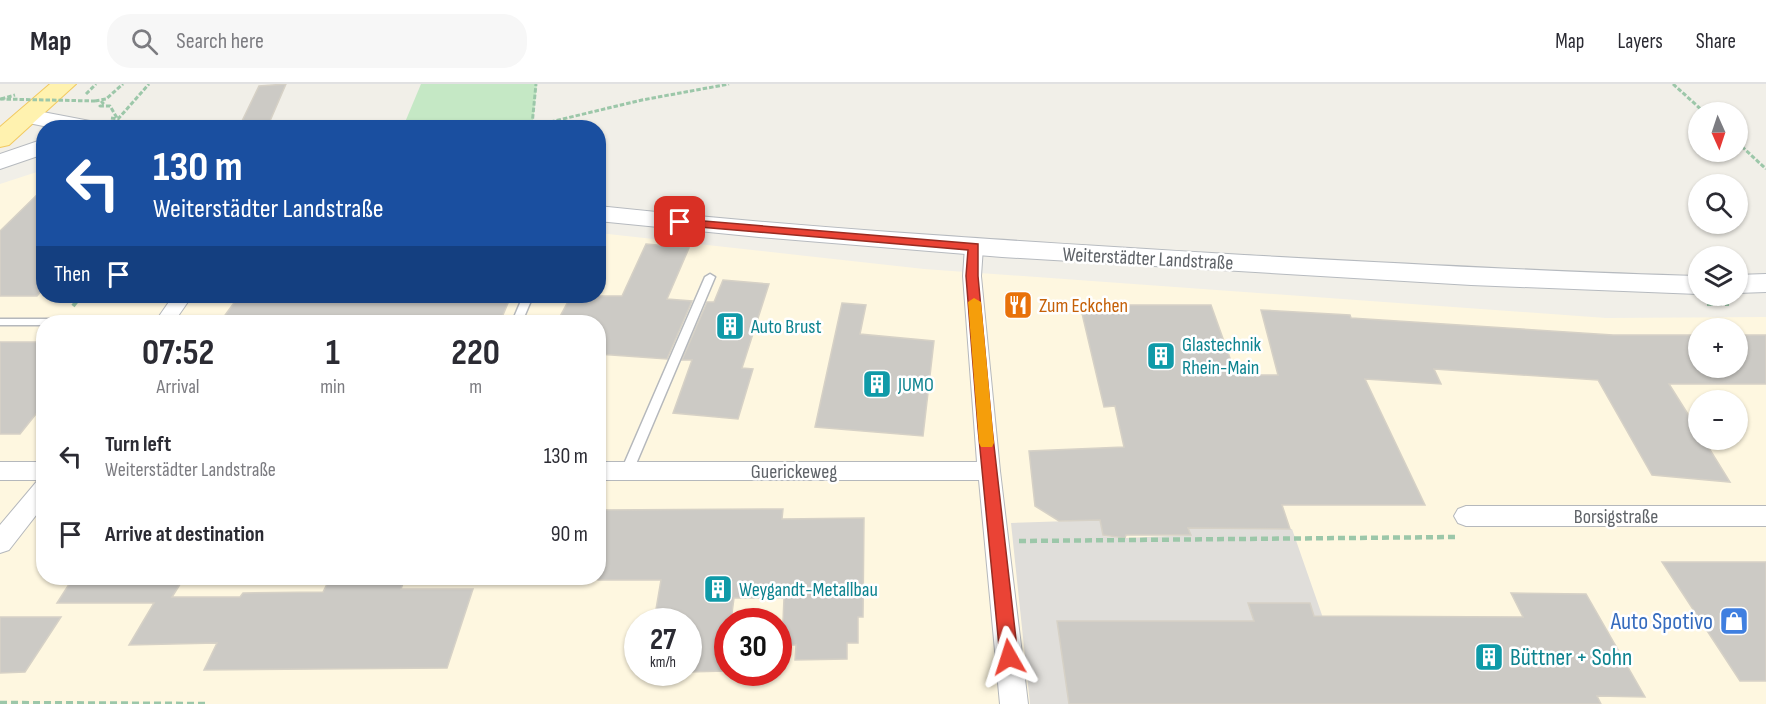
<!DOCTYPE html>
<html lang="en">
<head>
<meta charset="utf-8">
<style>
	body { margin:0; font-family:"Sofia Sans Condensed",sans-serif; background:#f7f7f7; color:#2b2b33; height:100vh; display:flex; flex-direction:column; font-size:22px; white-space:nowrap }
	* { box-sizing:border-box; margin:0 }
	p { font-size:20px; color:#7c7c81 }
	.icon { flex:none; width:33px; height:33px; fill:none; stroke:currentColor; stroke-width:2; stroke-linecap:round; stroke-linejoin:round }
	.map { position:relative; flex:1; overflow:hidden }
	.sheet { position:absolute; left:36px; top:231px; width:570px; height:270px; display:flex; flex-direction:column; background:#fff; border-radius:24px; box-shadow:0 2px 4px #0004 }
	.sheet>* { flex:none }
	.top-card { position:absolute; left:36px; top:36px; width:570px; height:183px; border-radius:24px; box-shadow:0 2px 4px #0004; background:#1a4fa0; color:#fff; overflow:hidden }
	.needle { width:39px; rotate:177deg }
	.fabs { position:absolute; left:1688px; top:18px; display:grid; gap:12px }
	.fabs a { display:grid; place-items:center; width:60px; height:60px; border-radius:50%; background:#fff; box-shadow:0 2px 4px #0004; font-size:30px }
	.speed { position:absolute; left:624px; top:524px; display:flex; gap:12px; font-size:30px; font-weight:700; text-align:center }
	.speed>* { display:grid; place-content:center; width:78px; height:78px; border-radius:50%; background:#fff; box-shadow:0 2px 4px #0004; line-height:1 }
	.speed small { font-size:15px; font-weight:400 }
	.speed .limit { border:9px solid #d22; background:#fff; color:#111 }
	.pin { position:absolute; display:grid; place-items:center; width:51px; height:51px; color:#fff; margin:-26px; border-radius:12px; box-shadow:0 3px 9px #0006 }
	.me { position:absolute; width:66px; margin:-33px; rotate:354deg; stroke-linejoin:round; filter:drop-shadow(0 0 4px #0008) }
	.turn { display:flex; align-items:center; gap:21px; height:126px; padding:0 18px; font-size:27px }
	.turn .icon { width:78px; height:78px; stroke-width:2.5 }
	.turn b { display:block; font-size:42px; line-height:51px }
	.then { display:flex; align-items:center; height:57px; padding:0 18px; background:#0003; gap:12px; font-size:22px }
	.eta { display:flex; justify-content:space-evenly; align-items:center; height:102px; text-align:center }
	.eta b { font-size:36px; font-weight:700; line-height:42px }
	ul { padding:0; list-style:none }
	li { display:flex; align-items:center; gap:18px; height:78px; padding:0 18px }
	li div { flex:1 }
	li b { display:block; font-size:22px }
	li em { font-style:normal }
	header { display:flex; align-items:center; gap:36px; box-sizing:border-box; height:84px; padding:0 30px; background:#fff; border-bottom:2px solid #e1e1e2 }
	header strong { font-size:28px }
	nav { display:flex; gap:33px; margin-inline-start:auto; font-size:21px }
	.search { width:420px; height:54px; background:#f7f7f7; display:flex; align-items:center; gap:15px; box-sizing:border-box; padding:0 21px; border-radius:24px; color:#7c7c81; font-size:22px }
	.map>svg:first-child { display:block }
</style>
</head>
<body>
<header>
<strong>Map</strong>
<div class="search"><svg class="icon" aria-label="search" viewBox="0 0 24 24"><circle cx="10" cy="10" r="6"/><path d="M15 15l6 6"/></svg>Search here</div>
<nav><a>Map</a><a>Layers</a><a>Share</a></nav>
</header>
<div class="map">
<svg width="1766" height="620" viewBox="0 0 1766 620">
	<rect width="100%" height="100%" fill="#f1efe8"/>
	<path fill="#fef7e0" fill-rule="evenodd" d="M43,86L44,212H598L599,149L924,185L1606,234L1766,233V620H0V100ZM44,238H598V494H44ZM1698,244H1737V284H1698ZM1698,316H1737V356H1698ZM638,537H688V588H638ZM728,537H778V588H728Z"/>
	<path fill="#e0deda" d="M1100,436L1103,452L1125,454L1190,451L1188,444L1292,445L1353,620H1030L1011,439Z"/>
	<path fill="#c5e8c5" d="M421,0H537L533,38L517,44L403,43Z"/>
	<path fill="#cccac5" stroke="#d6d1c6" stroke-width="1.5" d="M286,0L267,44L240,41L259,2Z
		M44,104V204L37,212H0V147Z
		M646,160L689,164L667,215L692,217L667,275L598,270V238H557L571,212H622Z
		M723,196L769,200L742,284L753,285L738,335L673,329L692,276H682L707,218H714Z
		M239,212H511L500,238H220Z
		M842,219L866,221L860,250L934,257L923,352L815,343Z
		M1080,221H1211L1236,291H1278L1261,226L1350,231L1351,234L1613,251H1698V284H1737V251H1766V300H1669L1698,346V356H1704L1730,398L1652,391L1598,296L1434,285L1441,300L1365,295L1425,421H1282L1290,445L1188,444L1191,451H1126L1125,454L1103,451L1100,436L1059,437L1035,422L1029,367L1124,363L1115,322L1104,323Z
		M0,258H44V320L20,350H0Z
		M783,425L782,435L864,434L863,533H858V559H847V575L795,576L796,561H782L784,514H734L731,537H728L726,587L688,588V537H654L661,496H598V426Z
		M1662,478H1766V597H1740Z
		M73,494H184L172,513H240L243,509L323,508L330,494H405L401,505H473L447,584L204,586L217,559L129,561L154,519H57Z
		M1511,509L1586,510L1645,613L1597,612L1601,620H1069L1057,537H1254L1248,519H1310L1314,532L1523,533Z
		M0,533H61L25,588L0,589Z"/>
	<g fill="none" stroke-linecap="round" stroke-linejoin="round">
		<g stroke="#b5b8bc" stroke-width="3">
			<path id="lane" d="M710,190L715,193L633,387L631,390H623L621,387L705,193Z
				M523,212H533L522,238H512Z
				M0,235H152L157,238H44V241H0Z"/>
		</g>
		<g stroke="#b5b8bc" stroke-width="2">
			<path id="street" d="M974,157L980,159L983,163L981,192L1000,387L1028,620H1000L979,396H598V378H977L963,192L965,163L968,159Z
				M173,212H192L174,238H155Z
				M0,378H44V421L9,466L0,469V441L38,396H0Z
				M1466,422H1766V442H1466L1458,439L1454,432L1458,425Z"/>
		</g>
		<g stroke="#b6babf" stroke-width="2">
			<path id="secondary" d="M27,25L90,37L98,39L101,44H53L19,37L16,32L19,27Z
				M44,55V70L0,85V70Z
				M598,122C813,145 1029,158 1244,171C1396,179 1547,188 1698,192V210L1471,201L1002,173L759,153L598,137Z
				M1766,190V208L1737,209V191Z"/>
		</g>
		<g stroke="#f2c960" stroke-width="2">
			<path id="primary" d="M50,0H76L9,61L0,63V43Z"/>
		</g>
		<path stroke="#9cc7a9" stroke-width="3" stroke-dasharray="4.5 2" stroke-linecap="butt" d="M1673,0L1704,28
			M86,10L96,0
			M1,15L15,11
			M95,17L106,15L123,0
			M101,17L103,19L100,22H110L117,34
			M111,34L118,35L149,0
			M532,41L536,0
			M525,44L642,16L729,0
			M1737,58L1766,85"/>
		<path stroke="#9cc7a9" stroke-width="4" stroke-dasharray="6 3" stroke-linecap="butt" d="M1707,220H1729
			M73,222L81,212"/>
		<path stroke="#9cc7a9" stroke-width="4.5" stroke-dasharray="7 4" stroke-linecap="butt" d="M1019,457L1456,453
			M0,619L206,620"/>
		<use href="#lane" fill="#fff" fill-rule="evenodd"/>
		<use href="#street" fill="#fff" fill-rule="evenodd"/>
		<use href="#secondary" fill="#fff" fill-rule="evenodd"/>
		<use href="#primary" fill="#fff2af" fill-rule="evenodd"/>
		<path stroke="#9cc7a9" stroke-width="3" stroke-dasharray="4.5 2" stroke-linecap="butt" d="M0,15L95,17"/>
	</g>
	<path fill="#ea4335" stroke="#982c22" stroke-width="1.5" d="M680,135L978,160V192L992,344L1018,573L1015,579L1009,581L1003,579L1000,573L978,344L966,192L968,166L676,141V136Z"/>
	<path fill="#f59e0b" d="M974,214L981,218L994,359L992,363H981L979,359L968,218Z"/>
	<defs>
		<g id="restaurant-square" transform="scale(1.5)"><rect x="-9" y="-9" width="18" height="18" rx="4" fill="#e8710a" stroke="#fff"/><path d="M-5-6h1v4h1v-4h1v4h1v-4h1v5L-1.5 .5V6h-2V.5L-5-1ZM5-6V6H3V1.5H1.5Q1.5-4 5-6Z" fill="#fff"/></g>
		<g id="building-square" transform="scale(1.5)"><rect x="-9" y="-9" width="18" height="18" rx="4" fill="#0f9aa8" stroke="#fff"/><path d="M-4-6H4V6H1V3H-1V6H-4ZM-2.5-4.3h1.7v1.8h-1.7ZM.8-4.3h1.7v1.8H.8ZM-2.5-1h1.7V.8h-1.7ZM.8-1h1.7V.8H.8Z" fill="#fff"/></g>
		<g id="shop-square" transform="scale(1.5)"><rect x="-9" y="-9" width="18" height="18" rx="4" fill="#3f7fe0" stroke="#fff"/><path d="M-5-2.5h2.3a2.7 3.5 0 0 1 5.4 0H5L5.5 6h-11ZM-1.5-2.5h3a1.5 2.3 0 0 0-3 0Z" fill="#fff"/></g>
	</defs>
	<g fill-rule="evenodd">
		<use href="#restaurant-square" x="1018" y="221"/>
		<use href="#building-square" x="730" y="242"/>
		<use href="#building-square" x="1161" y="272"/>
		<use href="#building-square" x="877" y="300"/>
		<use href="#building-square" x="718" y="505"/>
		<use href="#shop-square" x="1734" y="537"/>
		<use href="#building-square" x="1489" y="573"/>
	</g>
	<g text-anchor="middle" stroke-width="5" stroke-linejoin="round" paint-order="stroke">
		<g font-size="20" fill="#5f6368" stroke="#fff">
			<text transform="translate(1148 174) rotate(3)" y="7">Weiterstädter Landstraße</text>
			<text x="794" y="394">Guerickeweg</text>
			<text x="1616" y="439">Borsigstraße</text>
		</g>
		<g font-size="20" fill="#c56008" stroke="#fff" text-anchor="start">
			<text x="1039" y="228">Zum Eckchen</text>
		</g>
		<g font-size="20" fill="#0d838f" stroke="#fff" text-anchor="start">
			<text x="751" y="249">Auto Brust</text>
			<text x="1182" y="267">Glastechnik<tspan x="1182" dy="23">Rhein-Main</tspan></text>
			<text x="898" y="307">JUMO</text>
			<text x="739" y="512">Weygandt-Metallbau</text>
		</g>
		<g font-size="24" fill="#366cbe" stroke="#fff" text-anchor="end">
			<text x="1713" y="545">Auto Spotivo</text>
		</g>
		<g font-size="24" fill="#0d838f" stroke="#fff" text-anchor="start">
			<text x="1510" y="581">Büttner + Sohn</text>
		</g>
	</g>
</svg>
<div class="fabs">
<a><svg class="needle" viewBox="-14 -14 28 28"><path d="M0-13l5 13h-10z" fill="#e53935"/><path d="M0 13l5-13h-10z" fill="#7c7c81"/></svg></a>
<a><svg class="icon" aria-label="search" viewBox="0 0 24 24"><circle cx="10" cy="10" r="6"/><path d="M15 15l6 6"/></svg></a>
<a><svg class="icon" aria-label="layers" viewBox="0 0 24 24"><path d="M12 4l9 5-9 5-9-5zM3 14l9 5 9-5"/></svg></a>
<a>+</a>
<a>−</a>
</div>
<div class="speed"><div>27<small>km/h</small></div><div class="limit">30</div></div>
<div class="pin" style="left:680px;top:138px;background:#d93025"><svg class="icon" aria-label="arrive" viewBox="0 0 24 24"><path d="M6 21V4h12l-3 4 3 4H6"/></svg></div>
<svg class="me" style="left:1009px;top:573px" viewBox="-20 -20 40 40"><path d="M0-17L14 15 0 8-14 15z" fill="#ea4335" stroke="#fff" stroke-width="4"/></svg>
<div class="top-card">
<div class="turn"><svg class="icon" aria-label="left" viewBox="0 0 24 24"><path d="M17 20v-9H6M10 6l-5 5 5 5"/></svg><div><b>130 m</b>Weiterstädter Landstraße</div></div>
<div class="then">Then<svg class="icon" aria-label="arrive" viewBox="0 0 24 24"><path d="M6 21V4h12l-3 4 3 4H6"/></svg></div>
</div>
<section class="sheet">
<div class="eta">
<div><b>07:52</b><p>Arrival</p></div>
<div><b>1</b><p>min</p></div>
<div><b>220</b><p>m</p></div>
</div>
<ul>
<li><svg class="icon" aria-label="left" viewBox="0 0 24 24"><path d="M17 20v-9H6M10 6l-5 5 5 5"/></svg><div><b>Turn left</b><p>Weiterstädter Landstraße</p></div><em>130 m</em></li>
<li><svg class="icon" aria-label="arrive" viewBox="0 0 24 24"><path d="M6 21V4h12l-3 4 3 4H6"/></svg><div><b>Arrive at destination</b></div><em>90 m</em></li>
</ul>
</section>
</div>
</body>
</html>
